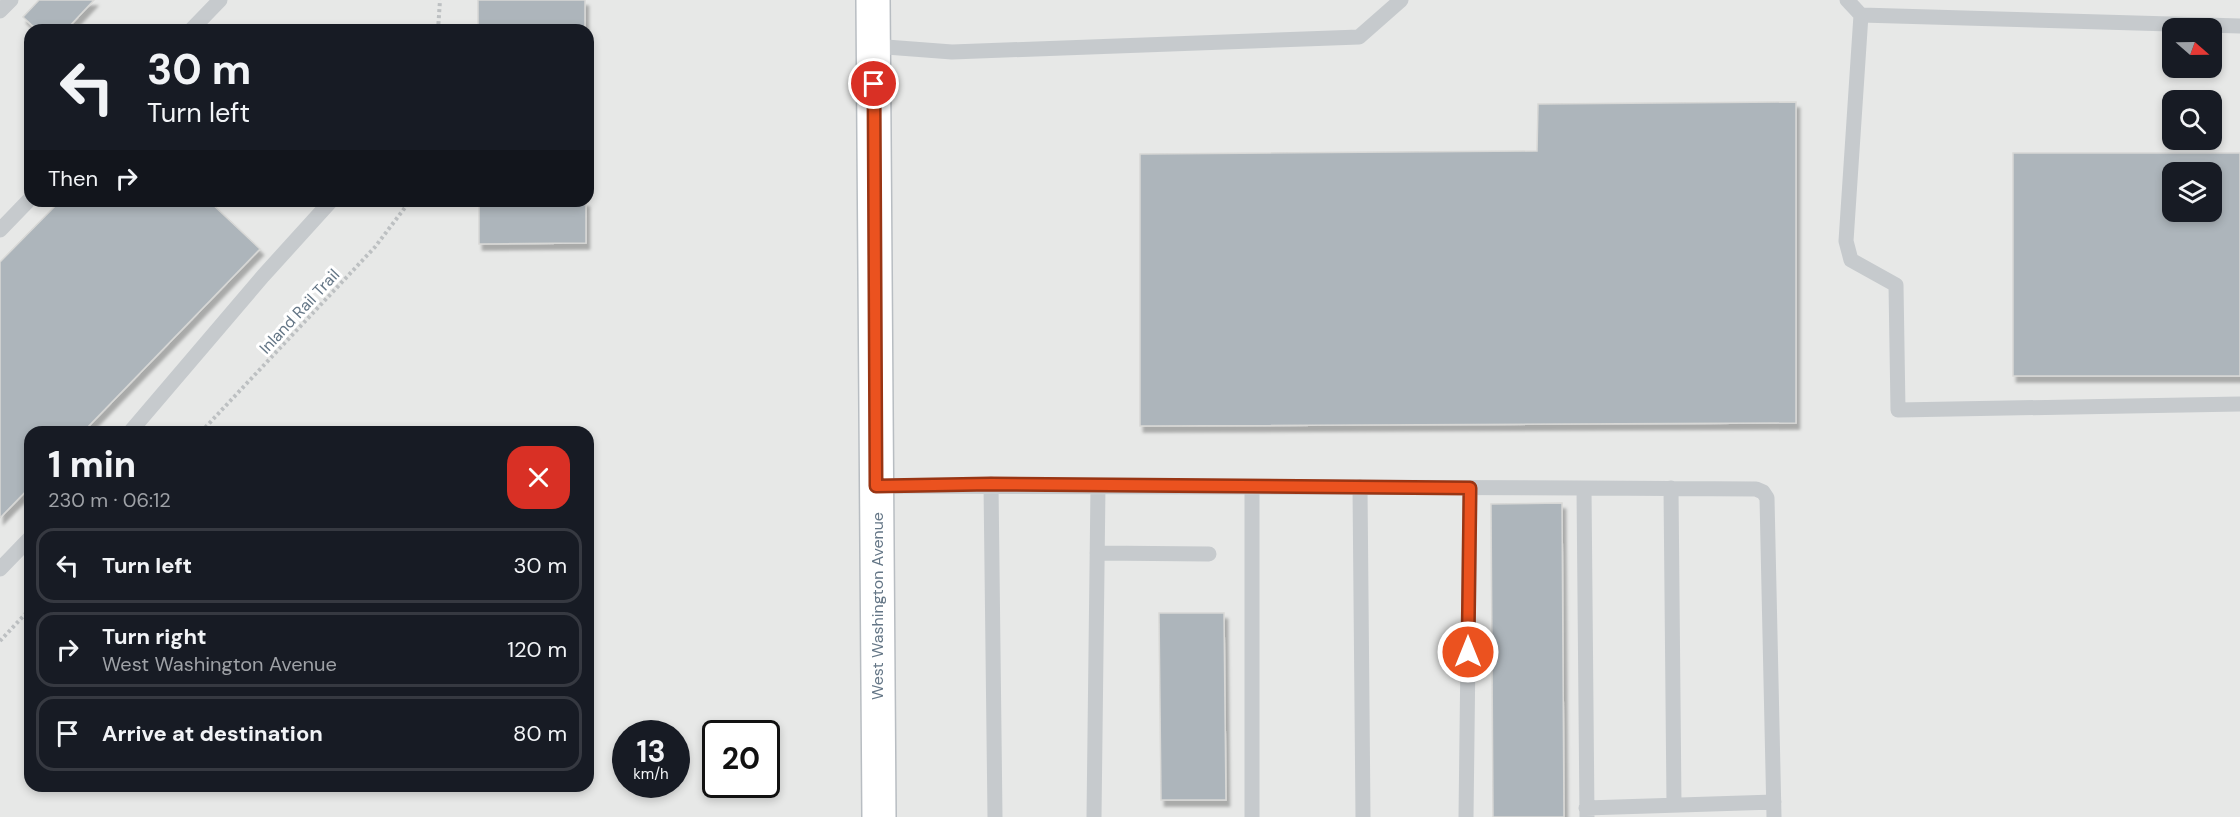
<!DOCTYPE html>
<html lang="en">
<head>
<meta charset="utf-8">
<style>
	body { margin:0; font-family:"DM Sans",sans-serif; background:#20242c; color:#f1f3f6; height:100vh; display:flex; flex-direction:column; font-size:22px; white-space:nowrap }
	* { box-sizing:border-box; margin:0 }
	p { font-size:20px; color:#9ea1a6 }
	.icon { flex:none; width:33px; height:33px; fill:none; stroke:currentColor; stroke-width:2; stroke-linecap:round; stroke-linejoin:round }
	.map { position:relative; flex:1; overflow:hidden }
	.sheet { position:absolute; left:24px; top:426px; width:570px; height:366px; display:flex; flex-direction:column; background:#171b24; border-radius:18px; box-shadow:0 3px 9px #0003 }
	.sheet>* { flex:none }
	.hud { position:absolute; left:24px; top:24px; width:570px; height:183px; border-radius:18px; box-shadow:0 3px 9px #0003; background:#171b24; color:#f1f3f6; overflow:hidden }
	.needle { width:39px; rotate:110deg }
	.buttons { position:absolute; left:2162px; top:18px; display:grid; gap:12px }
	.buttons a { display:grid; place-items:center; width:60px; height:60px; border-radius:12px; background:#171b24; box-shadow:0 3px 9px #0003; font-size:30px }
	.speed { position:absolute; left:612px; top:720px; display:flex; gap:12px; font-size:30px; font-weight:700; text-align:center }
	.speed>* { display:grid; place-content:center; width:78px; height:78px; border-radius:50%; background:#171b24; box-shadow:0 3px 9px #0003; line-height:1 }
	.speed small { font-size:15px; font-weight:400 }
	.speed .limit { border:3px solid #111; border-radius:9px; background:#fff; color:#111 }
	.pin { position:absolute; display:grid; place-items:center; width:51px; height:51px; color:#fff; margin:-26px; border:3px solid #fff; border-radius:50%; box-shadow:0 2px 6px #0007 }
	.me { position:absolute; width:66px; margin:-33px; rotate:0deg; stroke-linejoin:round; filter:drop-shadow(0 0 4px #0008) }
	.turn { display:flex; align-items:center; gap:21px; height:126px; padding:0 24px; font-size:27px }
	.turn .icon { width:78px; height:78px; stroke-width:2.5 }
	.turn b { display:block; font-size:42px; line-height:51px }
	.then { display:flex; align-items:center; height:57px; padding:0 24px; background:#0003; gap:12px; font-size:22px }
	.round { display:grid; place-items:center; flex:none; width:63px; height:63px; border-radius:18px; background:#20242c }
	.overview { display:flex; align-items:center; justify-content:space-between; height:102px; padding:0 24px }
	h1 { font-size:36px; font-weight:800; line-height:45px }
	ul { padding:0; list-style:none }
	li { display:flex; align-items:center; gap:18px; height:75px; margin:0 12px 9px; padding:0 12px; border:3px solid #363941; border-radius:18px }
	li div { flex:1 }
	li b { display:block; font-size:22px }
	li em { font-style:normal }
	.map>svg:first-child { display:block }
</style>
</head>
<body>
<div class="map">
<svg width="2240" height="817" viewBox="0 0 2240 817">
	<defs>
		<filter id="shadow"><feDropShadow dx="3.5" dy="6" stdDeviation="1.5" flood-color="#0004"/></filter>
	</defs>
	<rect width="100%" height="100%" fill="#f7f7f3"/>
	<path fill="#e7e8e7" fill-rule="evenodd" d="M0,0H2240V817H0ZM2172,28H2211V68H2172ZM30,30H588V201H30ZM2172,100H2211V140H2172ZM2172,172H2211V212H2172ZM30,432H588V786H30ZM626,734H676V784H626ZM716,734H766V784H716Z"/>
	<path fill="#adb5bb" stroke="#d8d8d6" stroke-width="1.5" fill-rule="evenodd" filter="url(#shadow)" d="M39,0H94L66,30H37L23,17Z
		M478,0H585V30H478Z
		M1796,102V423L1140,426V154L1537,151L1538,104Z
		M2013,153H2240V376H2013ZM2172,172H2211V212H2172Z
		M60,201H209L260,249L83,432H30V487L0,518V262Z
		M479,201H586V243L479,244Z
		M1562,503L1564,817H1493L1491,504Z
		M1159,613H1224L1226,800H1161Z"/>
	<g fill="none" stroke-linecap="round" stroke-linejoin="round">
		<g stroke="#b8bdc2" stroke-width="36">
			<path id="secondary" d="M873,0L879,817"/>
		</g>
		<path stroke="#bdc0c2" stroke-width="4" stroke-dasharray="3 3" stroke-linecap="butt" d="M438,30L440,0
			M201,432L375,247L410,201
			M0,641L30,609"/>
		<path stroke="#c6cacd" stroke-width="15" d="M1847,0L1861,15L2240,26
			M0,11L11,0
			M1861,15L1846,241L1851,260L1896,285L1898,410L2240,404
			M191,30L220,0
			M873,46L952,52L1359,37L1401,0
			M0,230L30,199
			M130,432L263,276L331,201
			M991,484L995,817
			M876,486L1584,488L1587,817
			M1252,487V817
			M1360,487L1363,817
			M1584,488L1756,489L1763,492L1767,498L1774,817
			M1671,488L1674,805
			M1097,553L1209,554
			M0,569L30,538
			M1586,808L1774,802
			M1094,817L1098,486
			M1466,817L1470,488"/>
		<use href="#secondary" stroke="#fff" stroke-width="33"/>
	</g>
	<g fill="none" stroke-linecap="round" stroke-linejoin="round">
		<g stroke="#993514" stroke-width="15">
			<path id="route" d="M874,84L876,486L991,484L1470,488L1468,652"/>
		</g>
		<use href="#route" stroke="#eb521f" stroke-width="10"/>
	</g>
	<g text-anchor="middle" stroke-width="6" stroke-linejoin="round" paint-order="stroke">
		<g font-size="16" fill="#647686" stroke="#fff">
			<text transform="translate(299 311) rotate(-47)" y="6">Inland Rail Trail</text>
			<text transform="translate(877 606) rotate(-90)" y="6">West Washington Avenue</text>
		</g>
	</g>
</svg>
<div class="buttons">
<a><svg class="needle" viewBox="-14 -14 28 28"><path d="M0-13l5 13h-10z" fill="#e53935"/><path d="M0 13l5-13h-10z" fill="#9ea1a6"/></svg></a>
<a><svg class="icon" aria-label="search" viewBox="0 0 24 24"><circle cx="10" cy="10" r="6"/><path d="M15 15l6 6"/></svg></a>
<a><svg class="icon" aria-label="layers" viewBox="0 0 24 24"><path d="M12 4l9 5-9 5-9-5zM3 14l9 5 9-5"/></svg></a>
</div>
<div class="speed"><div>13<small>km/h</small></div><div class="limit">20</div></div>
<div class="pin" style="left:874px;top:84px;background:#d93025"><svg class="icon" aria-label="arrive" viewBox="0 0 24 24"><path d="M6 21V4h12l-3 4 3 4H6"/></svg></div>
<svg class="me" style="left:1468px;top:652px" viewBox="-20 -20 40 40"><circle r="17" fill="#eb521f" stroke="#fff" stroke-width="3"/><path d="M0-11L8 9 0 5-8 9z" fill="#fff"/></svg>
<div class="hud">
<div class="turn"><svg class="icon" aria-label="left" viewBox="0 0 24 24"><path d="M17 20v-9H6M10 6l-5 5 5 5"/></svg><div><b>30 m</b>Turn left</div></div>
<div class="then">Then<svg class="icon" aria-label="right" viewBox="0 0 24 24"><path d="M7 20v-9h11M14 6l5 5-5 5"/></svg></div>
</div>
<section class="sheet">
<div class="overview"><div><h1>1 min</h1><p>230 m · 06:12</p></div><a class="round" style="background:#d93025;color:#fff"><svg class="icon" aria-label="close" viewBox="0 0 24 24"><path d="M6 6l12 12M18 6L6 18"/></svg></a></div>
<ul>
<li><svg class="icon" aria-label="left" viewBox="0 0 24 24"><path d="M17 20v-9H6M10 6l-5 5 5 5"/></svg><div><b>Turn left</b></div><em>30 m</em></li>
<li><svg class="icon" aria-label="right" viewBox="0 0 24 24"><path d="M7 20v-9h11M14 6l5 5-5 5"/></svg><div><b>Turn right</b><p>West Washington Avenue</p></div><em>120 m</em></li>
<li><svg class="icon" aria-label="arrive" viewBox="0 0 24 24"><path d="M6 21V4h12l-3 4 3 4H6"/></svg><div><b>Arrive at destination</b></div><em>80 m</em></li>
</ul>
</section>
</div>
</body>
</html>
